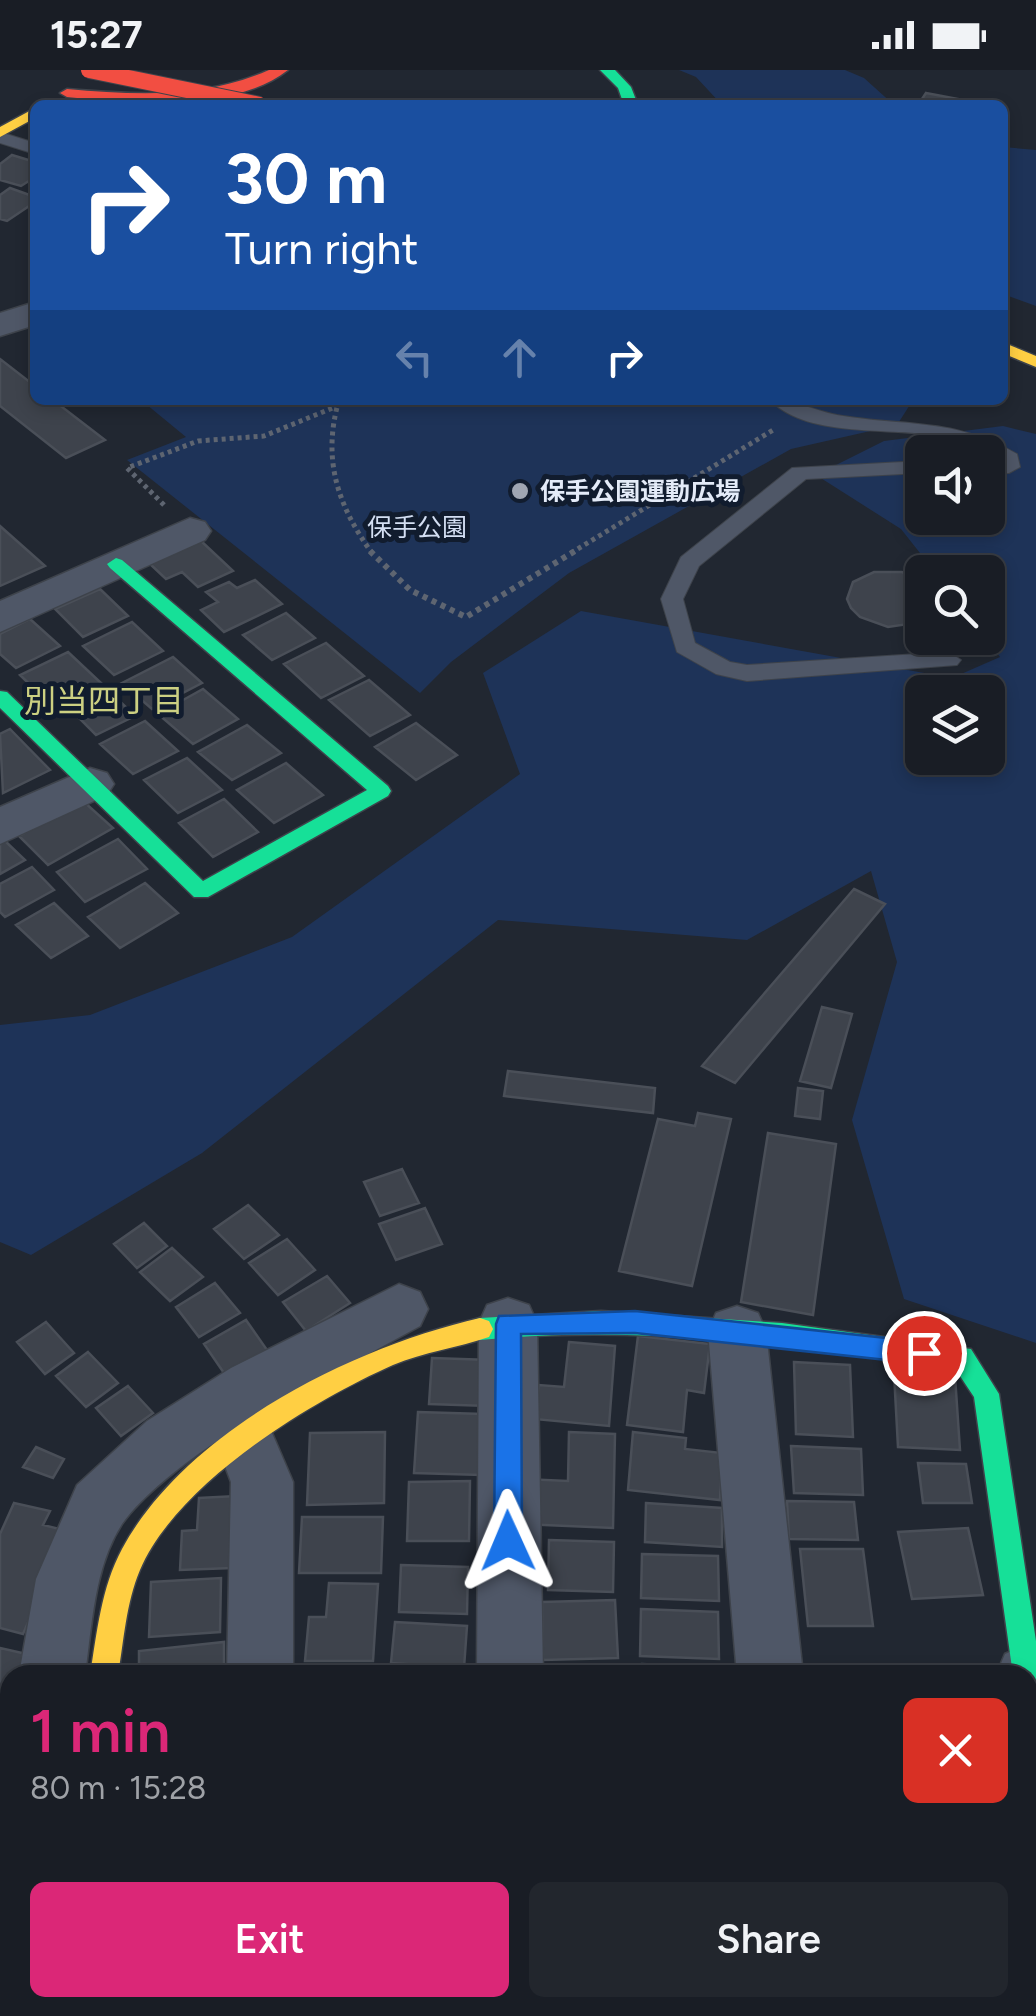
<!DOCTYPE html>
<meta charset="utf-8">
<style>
body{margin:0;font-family:Figtree,"Noto Sans JP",sans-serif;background:#22262d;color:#f1f3f6;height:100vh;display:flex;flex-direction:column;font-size:38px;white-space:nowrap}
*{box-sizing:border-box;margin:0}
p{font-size:32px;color:#9fa2a7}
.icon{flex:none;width:55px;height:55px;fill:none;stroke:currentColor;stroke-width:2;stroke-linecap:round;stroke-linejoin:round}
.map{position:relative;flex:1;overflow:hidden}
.sheet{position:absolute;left:0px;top:1595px;width:1038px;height:352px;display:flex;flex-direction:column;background:#191d25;border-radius:30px 30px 0 0;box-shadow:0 5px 15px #0003,0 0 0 2px #373b42}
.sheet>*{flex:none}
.hud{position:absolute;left:30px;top:30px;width:978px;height:305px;border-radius:15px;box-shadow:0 5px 15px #0003,0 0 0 2px #373b42;background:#1a4fa0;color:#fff;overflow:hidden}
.buttons{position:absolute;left:905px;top:365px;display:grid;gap:20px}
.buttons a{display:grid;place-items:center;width:100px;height:100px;border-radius:15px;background:#191d25;box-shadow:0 5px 15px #0003,0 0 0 2px #373b42;font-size:50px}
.pin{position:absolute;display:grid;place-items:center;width:85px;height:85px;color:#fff;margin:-42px;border:5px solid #fff;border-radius:50%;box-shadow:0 2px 10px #0007}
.me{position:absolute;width:110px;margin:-55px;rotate:359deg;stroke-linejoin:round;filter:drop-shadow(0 0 8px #0008)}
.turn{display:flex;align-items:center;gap:35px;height:210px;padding:0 30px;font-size:45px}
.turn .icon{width:130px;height:130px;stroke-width:2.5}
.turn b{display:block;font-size:70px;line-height:85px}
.lanes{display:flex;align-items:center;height:95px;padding:0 30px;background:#0003;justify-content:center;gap:50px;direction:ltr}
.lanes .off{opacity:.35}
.round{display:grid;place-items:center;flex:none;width:105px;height:105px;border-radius:15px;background:#22262d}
.head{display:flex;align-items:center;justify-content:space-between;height:170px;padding:0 30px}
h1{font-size:60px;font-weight:600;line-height:75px;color:#db2777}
.action{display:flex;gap:20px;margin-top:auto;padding:20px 30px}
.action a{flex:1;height:115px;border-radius:15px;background:#db2777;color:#fff;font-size:40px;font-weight:600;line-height:115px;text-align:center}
.action a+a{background:#22262d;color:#f1f3f6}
.status{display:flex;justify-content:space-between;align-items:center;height:70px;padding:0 50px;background:#191d25;direction:ltr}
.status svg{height:28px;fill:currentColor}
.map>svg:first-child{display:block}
.green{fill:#1e3358;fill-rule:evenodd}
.building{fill:#3e434c;stroke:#4a4f58;stroke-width:2.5}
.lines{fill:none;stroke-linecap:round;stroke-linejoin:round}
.lane-casing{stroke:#3e434b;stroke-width:2}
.street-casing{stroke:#3e434b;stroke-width:3}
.fast-casing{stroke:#3e434b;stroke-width:3}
.slow-casing{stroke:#3e434b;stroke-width:3}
.jam-casing{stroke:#3e434b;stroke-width:3}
.path-far1{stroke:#5e6571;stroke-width:5;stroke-dasharray:4 4;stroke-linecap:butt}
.path{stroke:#5e6571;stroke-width:6;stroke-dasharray:5 5;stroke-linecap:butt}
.lane{fill:#4f5767;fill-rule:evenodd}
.street{fill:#4f5767;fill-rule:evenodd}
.fast{fill:#16e098;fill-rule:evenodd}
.slow{fill:#ffcf43;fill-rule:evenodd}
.jam{fill:#f24e42;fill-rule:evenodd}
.jam-bridge-casing{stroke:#3e434b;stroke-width:18;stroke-linecap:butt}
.jam-bridge{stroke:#f24e42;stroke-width:16}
.route{fill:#1a73e8;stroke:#114b97;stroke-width:2.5}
.poi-dot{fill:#a0a6b2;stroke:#111c2e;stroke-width:4}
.labels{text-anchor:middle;stroke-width:10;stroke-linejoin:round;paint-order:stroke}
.far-poi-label{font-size:25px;font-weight:bold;fill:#e4ebf8;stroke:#111c2e;text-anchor:start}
.far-park-label{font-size:25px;fill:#d4dff3;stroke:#111c2e}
.neighbourhood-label{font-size:32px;fill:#ccd082;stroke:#111c2e}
</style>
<div class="status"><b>15:27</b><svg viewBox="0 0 49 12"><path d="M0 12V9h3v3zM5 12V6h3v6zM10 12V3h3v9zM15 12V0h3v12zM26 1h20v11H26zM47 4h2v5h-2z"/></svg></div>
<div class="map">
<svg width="1036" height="1946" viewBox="0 0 1036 1946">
<rect width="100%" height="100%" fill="#212731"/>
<path class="green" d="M679 0H845L864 8 894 35H722L696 7Z
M1003 77 1036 80V236L1003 224Z
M141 330H913L897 355 791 379 569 503 451 592 420 623 127 390 186 367Z
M1003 356 1036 364V1273L904 1229 852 1050 897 892 871 801 747 870 498 850 202 1083 31 1185 0 1172V955L90 945 292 867 520 704 483 603 581 541 952 608 1000 587 986 568 988 502H935L901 459 816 405 884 371ZM922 382H988V448H922ZM922 622H988V688H922Z"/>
<path class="building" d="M926 23 969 31 966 35H918Z
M12 85 35 92V107L21 116 0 110V94Z
M10 118 35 127V132L7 151 0 149V125Z
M0 289 35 316V330H53L105 370 66 388 0 336Z
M0 456 45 496 0 516Z
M200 470 233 501 198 517 182 502 166 509 149 493Z
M874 502H902L922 511V552L888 557 860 547 851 538 847 529 853 512Z
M255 510 282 534 224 562 201 540 218 532 206 522 229 512 237 518Z
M100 519 128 546 83 567 55 539Z
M286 543 315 568 272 590 243 565Z
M30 549 60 576 16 598 0 584V564Z
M132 552 163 581 114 605 83 576Z
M326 573 364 606 321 628 284 594Z
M68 582 101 613 53 637 20 605Z
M173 587 202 613 152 639 122 613Z
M369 610 410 645 370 666 329 630Z
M106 618 135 646 96 665 67 636Z
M203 619 238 649 193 674 158 644Z
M145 651 178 681 133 704 100 674Z
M416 653 457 685 416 710 375 677Z
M247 655 281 683 232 710 198 682Z
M10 659 50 700 3 723 0 664Z
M187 688 222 720 178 743 144 710Z
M286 693 323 725 274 753 237 720Z
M224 729 258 762 213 787 179 753Z
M83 731 113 758 48 795 19 766Z
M118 769 147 799 85 832 57 802Z
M4 770 25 790 0 804V772Z
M32 797 54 820 5 847 0 842V814Z
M145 813 178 843 120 878 88 847Z
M854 819 885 834 735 1013 702 996Z
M54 833 88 866 51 888 16 855Z
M822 937 852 944 831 1018 800 1011Z
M508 1001 655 1018 653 1043 504 1026Z
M798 1018 823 1021 820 1049 795 1046Z
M698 1043 731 1049 692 1216 619 1201 658 1049 695 1056Z
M768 1063 836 1074 813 1245 741 1232Z
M402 1099 419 1133 380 1146 364 1112Z
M248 1135 279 1165 244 1189 214 1159Z
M425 1138 442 1174 396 1190 379 1154Z
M144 1153 167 1176 137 1198 114 1174Z
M287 1169 315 1200 278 1225 249 1193Z
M172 1178 203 1207 170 1231 140 1202Z
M327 1206 350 1233 306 1261 283 1232Z
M215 1213 240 1243 199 1267 176 1237Z
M246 1250 267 1280 224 1303 204 1274Z
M46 1252 74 1283 45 1304 17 1272Z
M638 1266 710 1274 704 1323 687 1320 683 1362 627 1355Z
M569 1272 615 1276 609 1356 534 1349 539 1315 564 1317Z
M88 1282 118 1313 86 1337 56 1306Z
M432 1288 490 1290 488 1336 429 1334Z
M794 1292 850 1295 853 1367 796 1364Z
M894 1303 955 1306 960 1380 898 1377Z
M128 1316 153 1343 121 1366 96 1338Z
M418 1342 483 1344 481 1405 414 1403Z
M385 1362 384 1433 307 1435 310 1363Z
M569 1362 615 1364 613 1458 522 1454 524 1409 568 1411Z
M633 1362 686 1368 685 1379 722 1383 720 1430 628 1420Z
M791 1376 861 1379 863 1425 794 1423Z
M36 1377 64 1389 53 1408 23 1397Z
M918 1393 966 1394 972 1433H923Z
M470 1411 469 1471H407L409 1412Z
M236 1426 232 1498 180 1500 182 1461 197 1460 199 1428Z
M787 1431 854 1432 858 1470 789 1469Z
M14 1433 50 1441 43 1455 68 1461 23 1564 0 1558V1464Z
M646 1433 722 1438V1477L645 1472Z
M302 1447H383L381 1503H299Z
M968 1458 983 1525 912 1529 898 1462Z
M549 1470 614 1472 613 1522 548 1520Z
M800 1479H863L873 1556H808Z
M642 1484 718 1486 719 1531 641 1528Z
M401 1495 468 1497 467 1544 399 1542Z
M221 1508 220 1562 149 1567 151 1512Z
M329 1513 378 1514 373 1591H305L309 1547H326Z
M615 1530 618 1588 543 1590 542 1532Z
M641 1539 718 1542 719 1589 640 1586Z
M395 1552 467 1556 464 1598 391 1593Z
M224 1572V1605H139V1581Z
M0 1578 35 1586 28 1605H10V1650L0 1676Z
M642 1594 701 1597V1605H642Z
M619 1597 620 1605H537V1600Z
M0 1888H10V1938H57L56 1946H0Z
M632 1938H692V1946H631Z
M793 1938H892L893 1946H793Z
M950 1938H1026V1946H950Z"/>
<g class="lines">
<defs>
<path id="lane" d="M0 62 35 73V84L0 73Z
M770 330C795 330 813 340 837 345 905 357 954 347 1017 384L1020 397 1009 403 988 404V392L999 390C984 381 969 373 950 368 898 355 810 371 770 330Z
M922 391V403L806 409 699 496 683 529 695 573 730 592 747 595 949 582 961 590 957 595 747 611 716 604 677 582 661 529 681 487 792 398Z
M98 1938H303L306 1946H97Z"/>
<path id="street" d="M35 232V255L0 266V243Z
M190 448 205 452 211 461 205 470 0 562V531Z
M90 698 107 703 114 714 107 725 0 774V737Z
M399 1214 420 1222 428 1239 420 1256 256 1345 266 1349 293 1412V1605H227L231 1412 216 1372C188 1390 141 1426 122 1454 94 1497 92 1556 85 1605H19L36 1509 77 1415 147 1351 231 1298Z
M508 1228 529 1235 537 1253 543 1605H477L479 1253 487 1235Z
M737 1236 758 1243 766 1261 803 1605H737L708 1261 716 1243Z
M1028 1574 1036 1578V1697L1028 1693V1605H996L1005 1584Z
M0 1685 10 1687V1755L0 1753Z
M1028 1765H1036V1835H1028Z
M79 1938H151L150 1946H78Z"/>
<path id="fast" d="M600 0H615L631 17 638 35H624L618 18Z
M116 488 122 490 388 716 391 721 388 726 208 827H194L0 638V621L7 622 203 811 367 720 110 498 107 494Z
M601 1241 782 1253 971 1279 999 1324 1036 1571V1615L1028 1618V1605H1013L974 1327 954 1297C796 1276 640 1254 480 1270L471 1267 467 1259 471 1251 480 1248Z"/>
<path id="slow" d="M35 38V48L0 67V57Z
M1002 272 1036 286V297L1002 283Z
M480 1248 489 1251 493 1259 489 1267C457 1278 424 1282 393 1295 310 1332 177 1413 140 1500 126 1533 124 1570 118 1605H90C97 1563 101 1518 122 1479 186 1360 353 1277 480 1248Z"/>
<path id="jam" d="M269 0H288C233 43 132 33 67 27L60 23 67 19C137 25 204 29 269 0Z"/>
</defs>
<use href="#lane" class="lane-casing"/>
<use href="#street" class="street-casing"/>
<use href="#fast" class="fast-casing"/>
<use href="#slow" class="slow-casing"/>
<use href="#jam" class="jam-casing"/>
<path class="path-far1" d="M339 330C322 388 337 435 372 483
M164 435 127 398 198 371 264 366 335 337
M571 483 773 360"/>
<path class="path" d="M370 481 410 520 466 547 575 481"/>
<use href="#lane" class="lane"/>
<use href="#street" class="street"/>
<use href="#fast" class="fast"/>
<use href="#slow" class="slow"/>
<use href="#jam" class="jam"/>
<defs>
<path id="jam-bridge" d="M89 0 260 35"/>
</defs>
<use href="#jam-bridge" class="jam-bridge-casing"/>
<use href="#jam-bridge" class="jam-bridge"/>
</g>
<path class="route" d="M635 1241 924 1272 937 1283 924 1294 635 1263 521 1264 522 1471 518 1480 508 1484 498 1480 494 1471 496 1254 499 1246Z"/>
<circle class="poi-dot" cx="520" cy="421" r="10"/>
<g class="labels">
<g class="far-poi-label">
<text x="540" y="430">保手公園運動広場</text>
</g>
<g class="far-park-label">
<text x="417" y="466">保手公園</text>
</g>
<g class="neighbourhood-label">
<text x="104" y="642">別当四丁目</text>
</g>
</g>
</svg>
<div class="buttons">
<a><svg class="icon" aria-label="sound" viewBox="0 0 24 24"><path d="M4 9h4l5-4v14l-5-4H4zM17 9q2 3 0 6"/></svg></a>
<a><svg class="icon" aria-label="search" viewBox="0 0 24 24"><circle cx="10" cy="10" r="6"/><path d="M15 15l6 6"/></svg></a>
<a><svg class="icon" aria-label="layers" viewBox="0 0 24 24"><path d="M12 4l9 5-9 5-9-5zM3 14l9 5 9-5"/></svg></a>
</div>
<div class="pin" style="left:924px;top:1283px;background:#d93025"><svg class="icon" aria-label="arrive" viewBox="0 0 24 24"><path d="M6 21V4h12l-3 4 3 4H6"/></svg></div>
<svg class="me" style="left:508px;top:1471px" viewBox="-20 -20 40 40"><path d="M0-17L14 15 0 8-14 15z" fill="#1a73e8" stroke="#fff" stroke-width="4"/></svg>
<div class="hud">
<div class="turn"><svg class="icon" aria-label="right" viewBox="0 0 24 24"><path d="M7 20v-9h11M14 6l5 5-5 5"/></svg><div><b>30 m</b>Turn right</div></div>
<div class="lanes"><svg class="icon off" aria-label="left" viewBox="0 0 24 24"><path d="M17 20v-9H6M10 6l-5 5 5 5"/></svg><svg class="icon off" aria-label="ahead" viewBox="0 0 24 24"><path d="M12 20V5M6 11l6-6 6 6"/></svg><svg class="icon" aria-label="right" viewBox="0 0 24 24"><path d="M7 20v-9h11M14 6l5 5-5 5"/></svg></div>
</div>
<section class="sheet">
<div class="head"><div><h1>1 min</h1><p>80 m · 15:28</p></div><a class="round" style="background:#d93025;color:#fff"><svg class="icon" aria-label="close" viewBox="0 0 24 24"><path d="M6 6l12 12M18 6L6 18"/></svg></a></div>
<div class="action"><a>Exit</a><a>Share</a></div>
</section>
</div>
